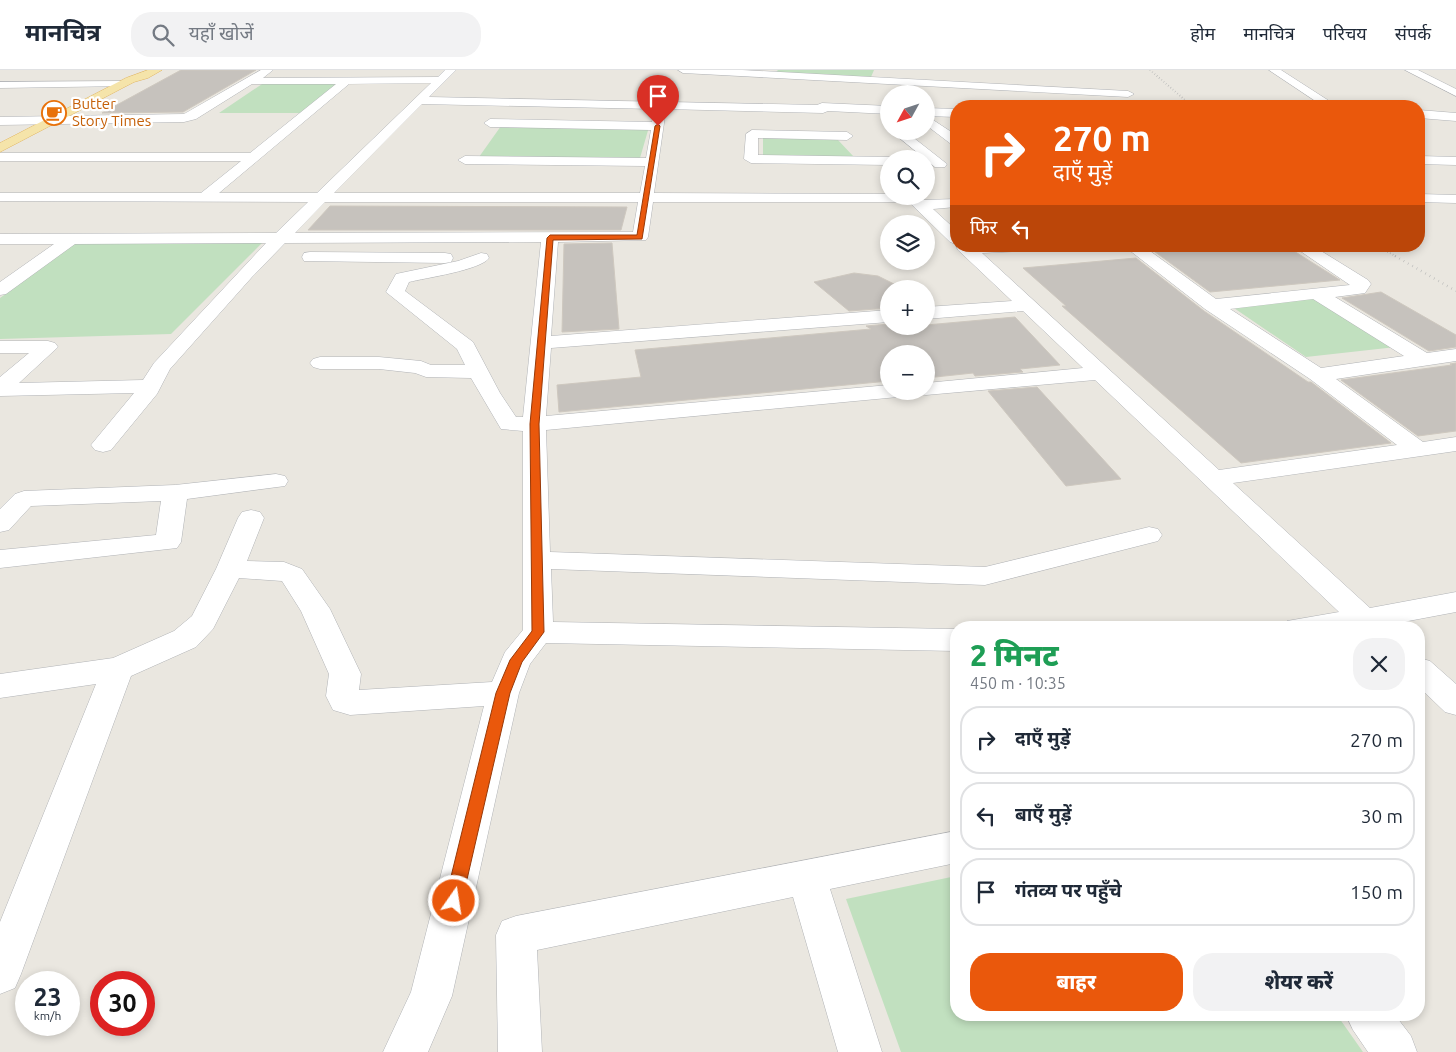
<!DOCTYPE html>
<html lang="hi">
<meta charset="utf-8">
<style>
body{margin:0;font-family:Ubuntu,"Noto Sans Devanagari",sans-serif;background:#f2f2f3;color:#1f2937;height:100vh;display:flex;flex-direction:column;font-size:19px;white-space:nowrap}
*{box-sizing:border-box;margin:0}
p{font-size:16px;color:#747a83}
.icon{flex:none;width:28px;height:28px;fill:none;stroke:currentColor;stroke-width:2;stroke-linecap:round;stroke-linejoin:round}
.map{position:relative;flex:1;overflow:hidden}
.side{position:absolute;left:950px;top:551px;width:475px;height:400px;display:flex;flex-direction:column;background:#fff;border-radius:20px;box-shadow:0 2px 8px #0003}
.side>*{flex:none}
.banner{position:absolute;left:950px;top:30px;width:475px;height:152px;border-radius:20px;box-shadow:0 2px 8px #0003;background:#ea580c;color:#fff;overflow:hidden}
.needle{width:32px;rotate:230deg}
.buttons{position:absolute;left:880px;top:15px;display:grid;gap:10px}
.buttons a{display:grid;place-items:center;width:55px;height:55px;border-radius:50%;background:#fff;box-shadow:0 2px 8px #0003;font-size:25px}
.speed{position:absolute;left:15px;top:901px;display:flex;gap:10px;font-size:25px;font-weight:700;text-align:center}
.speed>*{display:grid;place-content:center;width:65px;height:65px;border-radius:50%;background:#fff;box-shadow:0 2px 8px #0003;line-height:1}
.speed small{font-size:12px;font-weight:400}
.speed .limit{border:8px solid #d22;background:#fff;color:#111}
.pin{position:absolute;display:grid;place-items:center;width:42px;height:42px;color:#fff;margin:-51px -21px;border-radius:50% 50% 50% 0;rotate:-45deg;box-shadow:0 0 5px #0007}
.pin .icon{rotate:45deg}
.me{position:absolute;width:55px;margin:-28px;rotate:13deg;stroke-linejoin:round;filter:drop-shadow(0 0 4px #0008)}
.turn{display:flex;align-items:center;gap:18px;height:105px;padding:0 20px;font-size:22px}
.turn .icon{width:65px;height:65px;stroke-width:2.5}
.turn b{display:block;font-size:35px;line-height:42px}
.then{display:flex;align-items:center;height:48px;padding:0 20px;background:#0003;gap:10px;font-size:19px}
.round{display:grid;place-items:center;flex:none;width:52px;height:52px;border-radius:20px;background:#f2f2f3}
.summary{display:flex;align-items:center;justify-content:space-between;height:85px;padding:0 20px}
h1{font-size:30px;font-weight:800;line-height:38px;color:#1e9e55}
.button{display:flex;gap:10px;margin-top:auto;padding:10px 20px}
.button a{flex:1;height:58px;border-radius:20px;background:#ea580c;color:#fff;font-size:20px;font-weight:800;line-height:58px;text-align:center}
.button a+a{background:#f2f2f3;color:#1f2937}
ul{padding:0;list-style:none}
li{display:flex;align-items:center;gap:15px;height:68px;margin:0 10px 8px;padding:0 10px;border:2px solid #e0e1e3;border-radius:20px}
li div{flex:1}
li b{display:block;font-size:19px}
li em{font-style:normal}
header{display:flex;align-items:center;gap:30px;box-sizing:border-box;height:70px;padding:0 25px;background:#fff;border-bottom:1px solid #e0e1e3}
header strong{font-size:24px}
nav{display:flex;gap:28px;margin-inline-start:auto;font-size:18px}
.search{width:350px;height:45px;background:#f2f2f3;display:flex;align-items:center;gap:12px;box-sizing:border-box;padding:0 18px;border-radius:20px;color:#747a83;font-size:19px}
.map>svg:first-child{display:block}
.green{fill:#c1e0bf}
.building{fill:#c6c2bd;stroke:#cec8bf}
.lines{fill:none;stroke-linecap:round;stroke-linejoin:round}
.minor-casing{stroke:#b1b3b6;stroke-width:1}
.major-casing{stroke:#e1b562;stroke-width:1}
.minor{fill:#fff;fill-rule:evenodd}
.major{fill:#f5e4aa;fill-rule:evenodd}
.rail-far1{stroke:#afb0b0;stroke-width:2;stroke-dasharray:0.5 2.5;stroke-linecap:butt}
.rail{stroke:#afb0b0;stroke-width:2.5;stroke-dasharray:0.5 4.5;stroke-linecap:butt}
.route{fill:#ea580c;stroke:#983908}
.labels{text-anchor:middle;stroke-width:4.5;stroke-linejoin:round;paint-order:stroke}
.far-food-label{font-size:15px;fill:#c56008;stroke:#fff;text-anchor:start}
</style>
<header>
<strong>मानचित्र</strong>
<div class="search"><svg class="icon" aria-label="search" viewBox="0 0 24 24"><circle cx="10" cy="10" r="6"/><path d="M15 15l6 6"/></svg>यहाँ खोजें</div>
<nav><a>होम</a><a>मानचित्र</a><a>परिचय</a><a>संपर्क</a></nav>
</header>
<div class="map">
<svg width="1456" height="982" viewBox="0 0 1456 982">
<rect width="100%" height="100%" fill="#eae7e0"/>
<path class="green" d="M778 0H874L871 7 776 2Z
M265 12H341L302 43H219Z
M501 56 649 57 640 88 479 87Z
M763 67 838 70 854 87 763 86Z
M76 173H262L171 264 0 269V228Z
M1314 227 1396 277 1306 287 1231 236Z
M956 806V945H1337L1363 982H901L846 829Z"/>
<path class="building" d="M181 0H256L183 42 102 43Z
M330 136 627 137 621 160H308Z
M612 173 619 259 562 262 564 174Z
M1147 176H1286L1340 210 1210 222Z
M1136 188 1204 241 1308 312H1311L1391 373 1241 393 1062 236H1066L1023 198Z
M854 203 878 206 894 214 896 219H889V238L849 241 814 212Z
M1381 222 1456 265V277L1429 281 1342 228Z
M1015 247 1060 295 1020 299 1023 302 975 306 973 303 926 308V284H889V311L559 342 557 315 641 307 635 280 871 259 866 256 889 254V256H926V255Z
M1456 293V361L1418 366 1341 310 1452 295 1450 294Z
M1037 317 1121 409 1066 416 988 321Z"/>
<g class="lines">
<defs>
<path id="minor" d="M261 0H273L263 8 438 7 445 0H456L429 27 817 35 822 33 889 36V44L828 41 823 43 666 39 654 123 889 124V126H920L924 130 956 129V137L933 139 956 160V174L950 172 909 132H653L648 167 646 170 558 172 551 266 889 240V252L551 278 546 346 889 315V321H909L906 326 898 327 546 360 550 482 985 497 1149 457 1158 459 1162 465 1158 471 985 515 551 499 553 552 956 559V581L546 573 530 594 519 623 452 926 428 982H383L411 922 484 636 350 645 333 640 326 626 329 604 301 541 282 511 239 508 213 559 196 577 131 606 21 904 15 918 0 924V852L96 614 0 628V604L113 588 174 561 192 546 216 499 238 448 242 442 251 440 260 442 264 448 247 491 284 492 302 499 330 539 361 604 359 620 492 612 505 582 523 560V361L501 359 471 308 426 307 415 303 379 299H320L313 297 310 293 313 289 320 287H379L421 291 431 295H465L457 279 386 222 396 204 458 191 481 183 487 184 489 188C481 200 425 208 409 212L405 221 473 272 500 323 516 347H523L541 172 285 173 252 207 170 299 157 324 111 380 103 382 95 380 91 375 134 323 0 326V307L29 283H0V271H48L55 273 58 277 19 313 143 310 154 293 266 173 75 174 6 224 0 225V212L54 174H0V164L276 163 308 132 0 131V123H201L241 91H0V83H250L336 14H252L196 49 184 52 0 55V47L184 44ZM431 13 317 123H219L349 14ZM422 34 655 39 652 52 490 49 484 53 490 57 651 60 646 88 465 86 458 90 465 94 645 96 640 123H334ZM325 132H638L633 162 295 163Z
M678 0H742L1128 21 1134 24 1128 27 683 3Z
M1269 0H1281L1337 36H1323Z
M1405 0H1418L1456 19V26Z
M122 11 126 12 127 14 126 16 0 18V12Z
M1273 31 1310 32 1316 36H1269L1267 34 1269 32Z
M926 38 956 39V47L927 46 956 65V75L951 74 926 55Z
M1419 40 1456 43V51L1419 48Z
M752 60 847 62 853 66 847 70 758 68V85L889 87 894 89H889V95L751 93 744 89 746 64Z
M891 61H905L947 94 945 97H935Z
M1419 86 1456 87V95L1419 94Z
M1419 124 1456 125V133L1419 132Z
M956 175 1030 176 1028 180 1022 181 982 183 1219 400 1397 375 1310 309 1205 239 1124 176H1143L1216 229 1350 215 1293 176H1313L1368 210 1371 214 1365 223 1335 227 1427 283 1456 279V291L1336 309 1423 372 1456 367V381L1233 413 1370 538 1456 522V542L1387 555 1389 558H1283L1287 551 1339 542 1095 310 926 325 918 324 917 321H926V313L1083 298 1023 241 926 249V237L1012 231 958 180ZM1313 229 1404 286 1321 298 1230 239Z
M310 182 445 183 451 184 453 188 451 192 445 193 304 191 302 187 304 183Z
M276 404 285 406 288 411 285 416 187 429 181 472 177 478 0 498V480L156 465 161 431 31 436 9 460 0 462V439L15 424 24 421 175 415Z
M1419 588 1430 591 1456 614V645L1445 642 1419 617Z
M956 761V793L830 819 882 982H838L793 827 537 880 542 982H498L496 865 502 851 516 846Z
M1346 945H1395L1411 966 1417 982H1368L1353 960Z"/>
<path id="major" d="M148 0H162L148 8 134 12 0 82V73L126 8Z"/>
</defs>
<use href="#minor" class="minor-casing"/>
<use href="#major" class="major-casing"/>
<use href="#minor" class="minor"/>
<use href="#major" class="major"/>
<path class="rail-far1" d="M1150 0 1192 36
M1377 176 1397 187"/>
<path class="rail" d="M1395 186 1456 221"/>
</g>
<path class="route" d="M658 54 660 56 642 169 553 170 539 354 544 562 522 592 510 623 462 831 459 837 454 839 448 837 445 831 496 623 510 590 532 561 530 354 547 168 550 165H637L655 56Z"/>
<defs>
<symbol id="cafe-ring" viewBox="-11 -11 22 22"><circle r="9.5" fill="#fff" stroke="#e8710a" stroke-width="1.5"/><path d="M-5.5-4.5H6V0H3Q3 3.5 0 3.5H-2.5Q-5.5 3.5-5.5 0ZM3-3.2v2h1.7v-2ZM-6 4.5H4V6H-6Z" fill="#e8710a"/></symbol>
</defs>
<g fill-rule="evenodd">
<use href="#cafe-ring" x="40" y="29" width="28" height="28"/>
</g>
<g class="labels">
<g class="far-food-label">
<text x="72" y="39">Butter<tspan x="72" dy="17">Story Times</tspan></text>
</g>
</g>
</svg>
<div class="buttons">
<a><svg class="needle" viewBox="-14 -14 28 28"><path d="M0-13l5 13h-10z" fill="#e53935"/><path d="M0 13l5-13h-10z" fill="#747a83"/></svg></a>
<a><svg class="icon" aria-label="search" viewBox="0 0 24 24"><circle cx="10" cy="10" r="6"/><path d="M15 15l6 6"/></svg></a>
<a><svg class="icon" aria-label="layers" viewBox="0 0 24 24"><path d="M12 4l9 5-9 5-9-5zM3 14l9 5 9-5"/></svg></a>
<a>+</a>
<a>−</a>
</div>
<div class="speed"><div>23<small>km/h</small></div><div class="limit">30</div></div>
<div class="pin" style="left:658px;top:56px;background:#d93025"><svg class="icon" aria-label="arrive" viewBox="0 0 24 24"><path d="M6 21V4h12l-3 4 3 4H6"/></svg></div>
<svg class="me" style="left:454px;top:831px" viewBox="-20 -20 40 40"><circle r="17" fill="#ea580c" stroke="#fff" stroke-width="3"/><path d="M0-11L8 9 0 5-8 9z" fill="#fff"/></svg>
<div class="banner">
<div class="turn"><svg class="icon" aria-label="right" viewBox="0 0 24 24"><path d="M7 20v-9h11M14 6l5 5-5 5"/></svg><div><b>270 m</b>दाएँ मुड़ें</div></div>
<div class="then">फिर<svg class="icon" aria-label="left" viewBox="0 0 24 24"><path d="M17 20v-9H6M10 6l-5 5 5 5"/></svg></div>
</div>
<section class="side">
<div class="summary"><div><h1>2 मिनट</h1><p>450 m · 10:35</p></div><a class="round"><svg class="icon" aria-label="close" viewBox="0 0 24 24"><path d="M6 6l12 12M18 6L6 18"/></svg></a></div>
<ul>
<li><svg class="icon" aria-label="right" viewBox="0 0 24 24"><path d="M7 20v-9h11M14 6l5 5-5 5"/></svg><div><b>दाएँ मुड़ें</b></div><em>270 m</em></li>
<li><svg class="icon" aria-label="left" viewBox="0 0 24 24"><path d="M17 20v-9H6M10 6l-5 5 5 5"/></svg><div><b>बाएँ मुड़ें</b></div><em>30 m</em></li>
<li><svg class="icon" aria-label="arrive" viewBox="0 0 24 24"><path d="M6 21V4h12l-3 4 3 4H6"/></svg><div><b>गंतव्य पर पहुँचे</b></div><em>150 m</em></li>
</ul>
<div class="button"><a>बाहर</a><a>शेयर करें</a></div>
</section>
</div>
